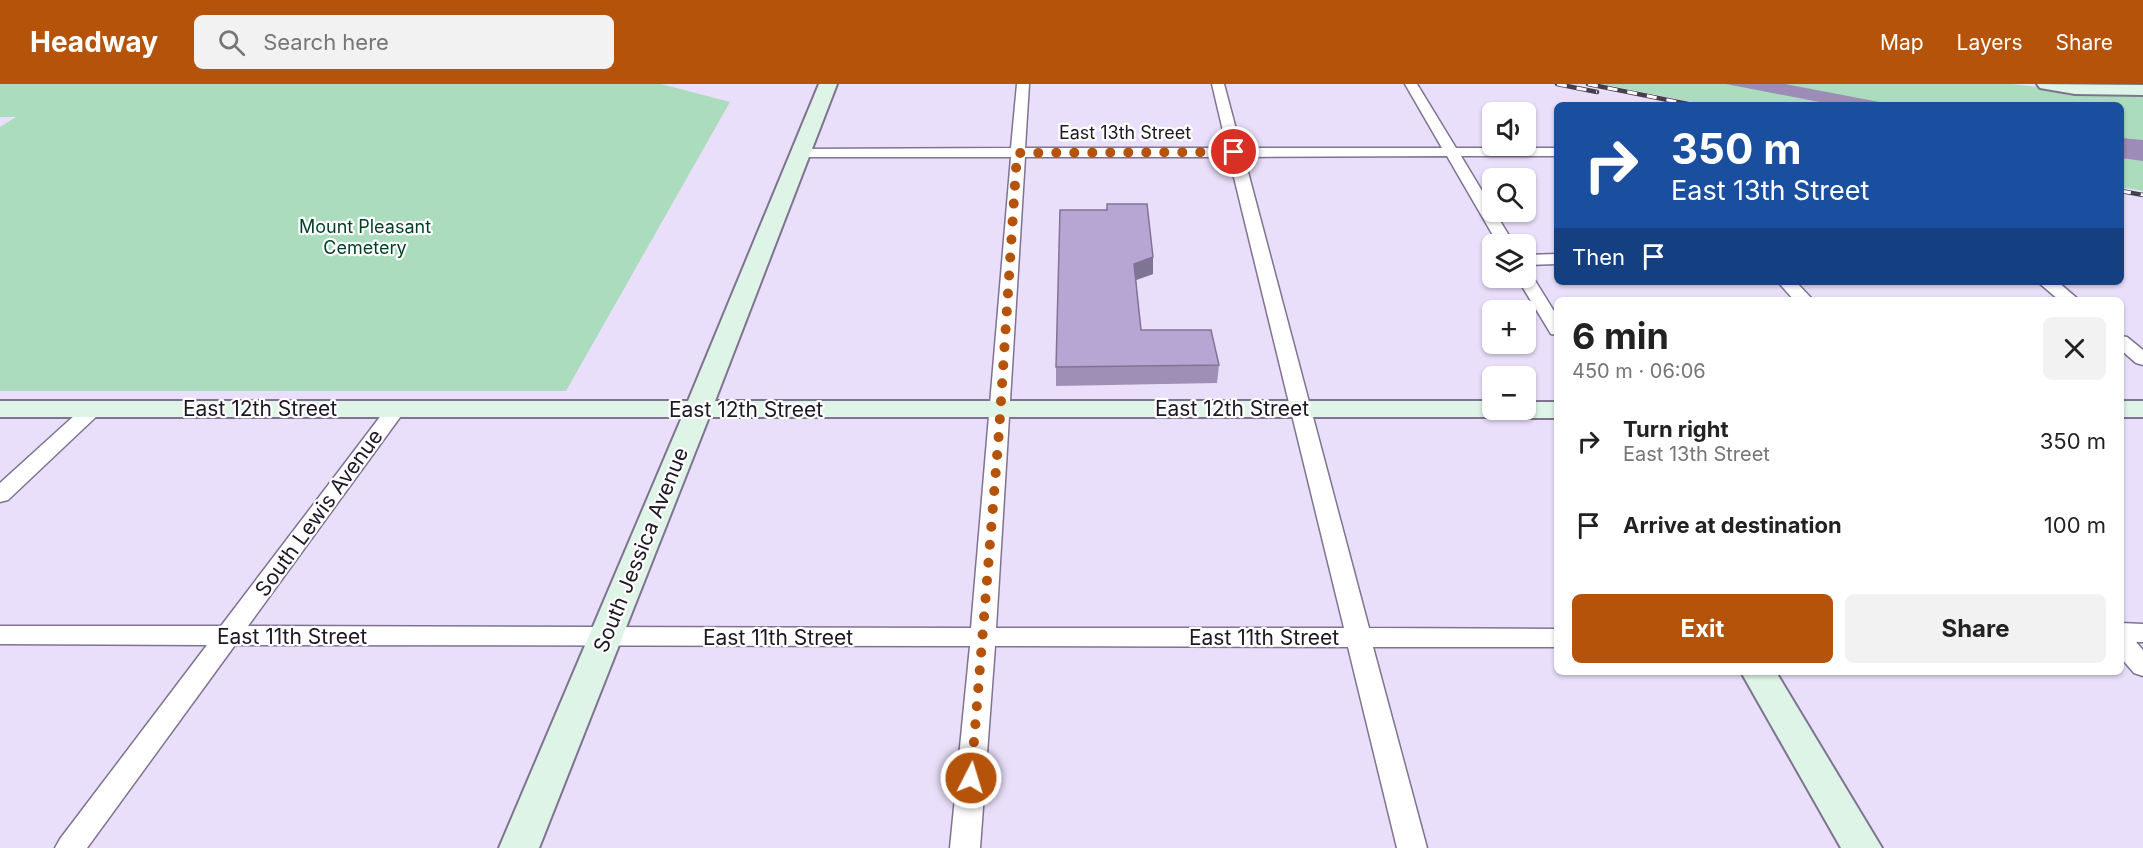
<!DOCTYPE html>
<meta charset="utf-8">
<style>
body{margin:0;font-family:Inter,sans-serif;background:#f2f2f2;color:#222;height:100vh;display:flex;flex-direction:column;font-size:22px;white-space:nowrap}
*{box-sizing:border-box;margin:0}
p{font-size:20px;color:#767676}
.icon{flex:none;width:33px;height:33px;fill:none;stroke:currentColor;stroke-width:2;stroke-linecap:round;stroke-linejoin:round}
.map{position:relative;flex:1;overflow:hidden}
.drawer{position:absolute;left:1554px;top:213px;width:570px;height:378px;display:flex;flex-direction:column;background:#fff;border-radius:9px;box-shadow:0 2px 4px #0004}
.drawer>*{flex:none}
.banner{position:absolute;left:1554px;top:18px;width:570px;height:183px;border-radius:9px;box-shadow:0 2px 4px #0004;background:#1a4fa0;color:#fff;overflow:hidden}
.controls{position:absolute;left:1482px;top:18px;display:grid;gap:12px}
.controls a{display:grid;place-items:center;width:54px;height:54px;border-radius:9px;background:#fff;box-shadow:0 2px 4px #0004;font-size:30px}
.pin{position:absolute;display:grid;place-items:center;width:51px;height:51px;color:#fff;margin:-26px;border:3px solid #fff;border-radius:50%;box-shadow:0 2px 6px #0007}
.me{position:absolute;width:66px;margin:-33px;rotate:5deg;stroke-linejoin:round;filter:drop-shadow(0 0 4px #0008)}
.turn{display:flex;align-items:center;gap:21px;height:126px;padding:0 18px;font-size:27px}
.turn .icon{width:78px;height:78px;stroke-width:2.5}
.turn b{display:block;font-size:42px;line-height:51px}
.then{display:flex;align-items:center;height:57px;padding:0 18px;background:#0003;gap:12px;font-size:22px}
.round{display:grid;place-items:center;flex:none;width:63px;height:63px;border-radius:9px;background:#f2f2f2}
.headline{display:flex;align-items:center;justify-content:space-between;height:102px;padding:0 18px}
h1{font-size:36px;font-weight:700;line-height:45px}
.primary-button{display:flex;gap:12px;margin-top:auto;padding:12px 18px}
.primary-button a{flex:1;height:69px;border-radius:9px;background:#b45309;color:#fff;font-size:24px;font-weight:700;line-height:69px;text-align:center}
.primary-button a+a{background:#f2f2f2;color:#222}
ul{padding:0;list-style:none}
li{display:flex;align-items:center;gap:18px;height:84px;padding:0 18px}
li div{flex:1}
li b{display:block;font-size:22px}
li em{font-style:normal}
header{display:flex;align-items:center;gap:36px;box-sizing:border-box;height:84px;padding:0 30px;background:#b45309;color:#fff}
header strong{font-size:28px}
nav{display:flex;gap:33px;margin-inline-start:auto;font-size:21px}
.search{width:420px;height:54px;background:#f2f2f2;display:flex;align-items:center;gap:15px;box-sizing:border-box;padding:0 21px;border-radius:9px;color:#767676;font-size:22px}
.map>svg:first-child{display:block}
.green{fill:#acdcbe}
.water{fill:#9d8cb8}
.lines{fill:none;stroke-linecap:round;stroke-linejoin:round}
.street-casing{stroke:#7f7391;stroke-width:3}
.secondary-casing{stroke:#7f7391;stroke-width:4}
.street{fill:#fff;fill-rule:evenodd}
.secondary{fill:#ddf4e6;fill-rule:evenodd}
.rail-casing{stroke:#453f4e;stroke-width:4.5}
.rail{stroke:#fff;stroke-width:3;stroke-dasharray:10;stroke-linecap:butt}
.wall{fill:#9d8fb5}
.shaded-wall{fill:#807494}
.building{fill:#b7a6d3;stroke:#807494;stroke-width:1.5}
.route{stroke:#b45309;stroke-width:10;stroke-dasharray:0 18}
.labels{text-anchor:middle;stroke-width:4.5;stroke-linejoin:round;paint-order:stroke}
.far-street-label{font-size:18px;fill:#1d1824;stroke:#fff}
.far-park-label{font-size:18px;fill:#003e22;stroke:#fff}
.street-label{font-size:21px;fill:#1d1824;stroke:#fff}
</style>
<header>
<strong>Headway</strong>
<div class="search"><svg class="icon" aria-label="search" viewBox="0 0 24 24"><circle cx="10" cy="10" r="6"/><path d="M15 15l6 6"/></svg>Search here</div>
<nav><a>Map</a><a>Layers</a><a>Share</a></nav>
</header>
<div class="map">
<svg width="2143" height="764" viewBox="0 0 2143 764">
<rect width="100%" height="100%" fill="#e9dffa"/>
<path class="green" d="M0 0H661L730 18 566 307H0V43L16 33H0Z
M1602 0H2012L2084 8H2143V107L2121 103V21H1707Z"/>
<path class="water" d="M1726 0H1785L1895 21H1835Z
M2121 54 2143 56V77L2121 74Z"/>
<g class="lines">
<defs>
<path id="street" d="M1017 0H1029L1025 64H1227L1212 0H1224L1241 64H1442L1405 0H1417L1456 64H1557V72H1461L1514 160H1498L1447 72 1244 73 1369 544 1557 545V563H1373L1427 764H1397L1348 563 995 562 980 764H950L970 562 235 561 87 764H55L60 755 207 561 0 560V542H221L389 321H403L406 325 248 542 971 544 1011 73H801L794 69 801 65 1011 64ZM1025 73H1229L1344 544H996Z
M1557 170V180L1526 181V171Z
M1526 189 1531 190 1557 232V251L1551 250 1517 194H1526Z
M1778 198H1796L1813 216H1794Z
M2038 198H2058L2079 216H2059Z
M2121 252 2127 253 2143 266V281L2136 279 2121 266Z
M93 319 100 321 103 325 100 329 8 416 0 418V399L86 321Z
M2121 539 2143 540V558H2136L2143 566V592L2134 589 2121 574Z"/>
<path id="secondary" d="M819 0H837L715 317H1492V326H1526V318H1557V334H1515L1506 332 1503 328 1492 333H709L539 764H499L682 333H0V317H688Z
M2037 0 2143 1V11L2075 10 2040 4Z
M2121 317H2143V333H2121Z
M1741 588H1776L1882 764H1841Z"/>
</defs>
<use href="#street" class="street-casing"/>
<use href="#secondary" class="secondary-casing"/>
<use href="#street" class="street"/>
<use href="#secondary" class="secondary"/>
<defs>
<path id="rail" d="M1557 0 1597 8
M1588 0 1693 21
M2121 107 2143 111"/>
</defs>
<use href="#rail" class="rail-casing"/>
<use href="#rail" class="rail"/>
</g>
<path class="wall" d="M1107 120 1153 190 1136 196 1141 246 1219 281 1217 299 1056 302V283L1107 126Z"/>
<path class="shaded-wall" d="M1153 173V190L1133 197 1134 180Z"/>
<path class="building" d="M1107 120H1147L1153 173 1134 180 1141 246H1211L1219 281 1056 283 1060 126H1107Z"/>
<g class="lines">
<path class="route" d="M971 694 999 348 1017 69 1234 68"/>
</g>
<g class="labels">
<g class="far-street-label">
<text x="1125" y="55">East 13th Street</text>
</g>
<g class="far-park-label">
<text x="365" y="149">Mount Pleasant<tspan x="365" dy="21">Cemetery</tspan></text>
</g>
<g class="street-label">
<text x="260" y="332">East 12th Street</text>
<text x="1232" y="332">East 12th Street</text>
<text x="746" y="333">East 12th Street</text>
<text transform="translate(319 429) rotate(-54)" y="7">South Lewis Avenue</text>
<text transform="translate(641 466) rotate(-68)" y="7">South Jessica Avenue</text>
<text x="292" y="560">East 11th Street</text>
<text x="778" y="561">East 11th Street</text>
<text x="1264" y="561">East 11th Street</text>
</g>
</g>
</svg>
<div class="controls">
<a><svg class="icon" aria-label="sound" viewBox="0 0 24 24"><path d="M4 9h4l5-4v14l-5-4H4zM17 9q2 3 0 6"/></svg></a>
<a><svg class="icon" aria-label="search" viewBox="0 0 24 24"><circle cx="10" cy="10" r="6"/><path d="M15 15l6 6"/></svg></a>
<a><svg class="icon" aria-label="layers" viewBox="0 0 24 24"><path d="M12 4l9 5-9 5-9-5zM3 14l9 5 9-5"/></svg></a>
<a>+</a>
<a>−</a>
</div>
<div class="pin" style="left:1234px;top:68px;background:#d93025"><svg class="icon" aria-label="arrive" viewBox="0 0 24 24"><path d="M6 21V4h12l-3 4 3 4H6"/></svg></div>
<svg class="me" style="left:971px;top:694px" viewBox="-20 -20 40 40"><circle r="17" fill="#b45309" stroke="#fff" stroke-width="3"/><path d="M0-11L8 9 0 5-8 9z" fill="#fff"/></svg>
<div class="banner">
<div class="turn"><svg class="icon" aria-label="right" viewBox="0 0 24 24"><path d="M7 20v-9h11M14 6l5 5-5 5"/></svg><div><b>350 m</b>East 13th Street</div></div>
<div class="then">Then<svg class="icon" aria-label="arrive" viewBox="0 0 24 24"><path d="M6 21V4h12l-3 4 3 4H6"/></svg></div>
</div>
<section class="drawer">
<div class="headline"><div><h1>6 min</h1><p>450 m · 06:06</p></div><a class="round"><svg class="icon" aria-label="close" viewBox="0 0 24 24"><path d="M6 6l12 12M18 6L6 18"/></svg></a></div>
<ul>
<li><svg class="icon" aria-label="right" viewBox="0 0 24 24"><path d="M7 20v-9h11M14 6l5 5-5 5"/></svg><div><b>Turn right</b><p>East 13th Street</p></div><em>350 m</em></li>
<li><svg class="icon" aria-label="arrive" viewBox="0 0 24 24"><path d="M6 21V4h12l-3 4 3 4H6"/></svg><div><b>Arrive at destination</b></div><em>100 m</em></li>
</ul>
<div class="primary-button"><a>Exit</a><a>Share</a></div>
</section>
</div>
